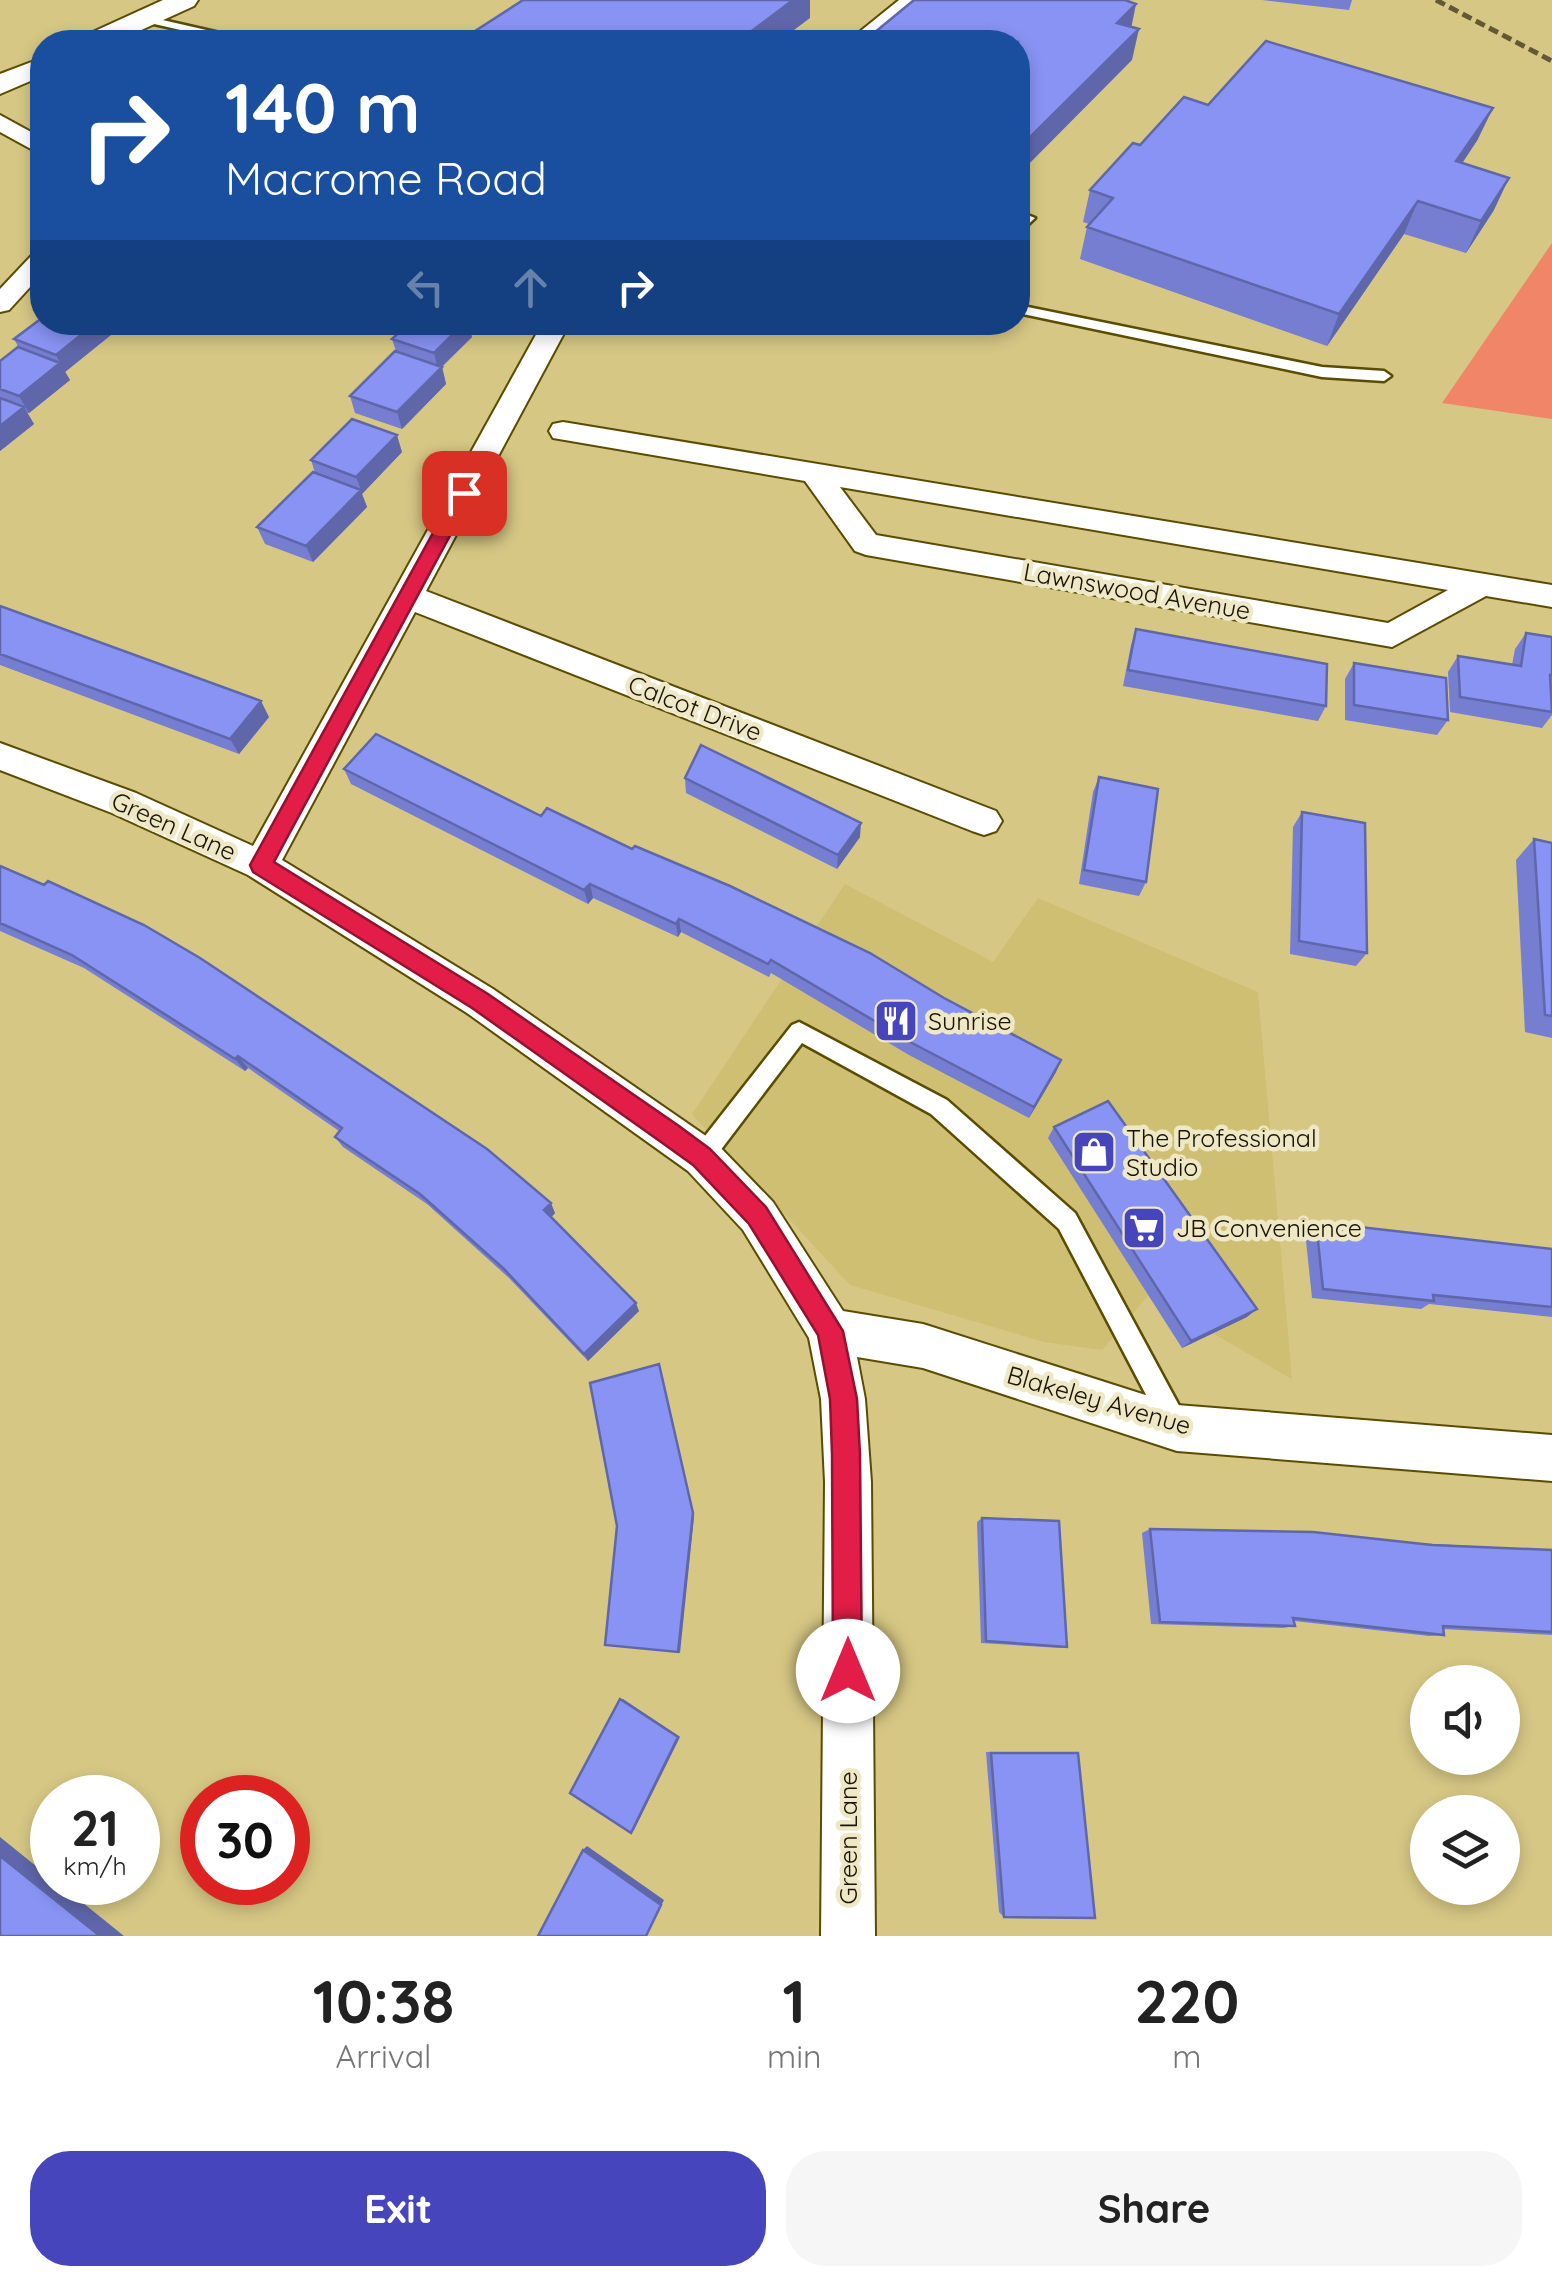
<!DOCTYPE html>
<style>
body{margin:0;font-family:Quicksand,sans-serif;background:#f6f6f6;color:#222;height:100vh;display:flex;flex-direction:column;font-size:38px;white-space:nowrap}
*{box-sizing:border-box;margin:0}
p{font-size:32px;color:#767676}
.icon{flex:none;width:55px;height:55px;fill:none;stroke:currentColor;stroke-width:2;stroke-linecap:round;stroke-linejoin:round}
.map{position:relative;height:1936px;overflow:hidden}
.drawer{display:flex;flex-direction:column;background:#fff;flex:1}
.drawer>*{flex:none}
.banner{position:absolute;left:30px;top:30px;width:1000px;height:305px;border-radius:40px;box-shadow:0 5px 15px #0003;background:#1a4fa0;color:#fff;overflow:hidden}
.tools{position:absolute;left:1410px;top:1665px;display:grid;gap:20px}
.tools a{display:grid;place-items:center;width:110px;height:110px;border-radius:50%;background:#fff;box-shadow:0 5px 15px #0003;font-size:50px}
.speed{position:absolute;left:30px;top:1775px;display:flex;gap:20px;font-size:50px;font-weight:700;text-align:center}
.speed>*{display:grid;place-content:center;width:130px;height:130px;border-radius:50%;background:#fff;box-shadow:0 5px 15px #0003;line-height:1}
.speed small{font-size:25px;font-weight:400}
.speed .limit{border:15px solid #d22;background:#fff;color:#111}
.pin{position:absolute;display:grid;place-items:center;width:85px;height:85px;color:#fff;margin:-42px;border-radius:20px;box-shadow:0 5px 15px #0006}
.me{position:absolute;width:110px;margin:-55px;rotate:0deg;stroke-linejoin:round;filter:drop-shadow(0 0 8px #0008)}
.turn{display:flex;align-items:center;gap:35px;height:210px;padding:0 30px;font-size:45px}
.turn .icon{width:130px;height:130px;stroke-width:2.5}
.turn b{display:block;font-size:70px;line-height:85px}
.lanes{display:flex;align-items:center;height:95px;padding:0 30px;background:#0003;justify-content:center;gap:50px;direction:ltr}
.lanes .off{opacity:.35}
.eta{display:flex;justify-content:space-evenly;align-items:center;height:170px;text-align:center}
.eta b{font-size:60px;font-weight:700;line-height:70px}
.cta{display:flex;gap:20px;margin-top:auto;padding:20px 30px}
.cta a{flex:1;height:115px;border-radius:40px;background:#4645bb;color:#fff;font-size:40px;font-weight:700;line-height:115px;text-align:center}
.cta a+a{background:#f6f6f6;color:#222}
.map>svg:first-child{display:block}
.built{fill:#cfbf73}
.green{fill:#f08667}
.lines{fill:none;stroke-linecap:round;stroke-linejoin:round}
.service-casing{stroke:#5a4c00;stroke-width:5}
.minor-casing{stroke:#5a4c00;stroke-width:4}
.tertiary-casing{stroke:#5a4c00;stroke-width:4}
.service{fill:#fff;fill-rule:evenodd}
.minor{fill:#fff;fill-rule:evenodd}
.tertiary{fill:#fff;fill-rule:evenodd}
.rail{stroke:#625833;stroke-width:5;stroke-dasharray:10 5;stroke-linecap:butt}
.wall{fill:#757ed1}
.shaded-wall{fill:#5f67aa}
.building{fill:#8893f3;stroke:#5f67aa;stroke-width:2.5}
.route{fill:#e11d48;stroke:#92132f;stroke-width:2.5}
.labels{text-anchor:middle;stroke-width:9;stroke-linejoin:round;paint-order:stroke}
.street-label{font-size:25px;fill:#191300;stroke:#efe8c7}
.poi-label{font-size:25px;fill:#191300;stroke:#efe8c7;text-anchor:start}
</style>
<div class="map">
<svg width="1552" height="1936" viewBox="0 0 1552 1936">
<rect width="100%" height="100%" fill="#d6c784"/>
<path class="built" d="M845 884 993 962 1038 898 1258 992 1292 1379 1148 1296 1102 1350 1044 1342 850 1285 692 1114Z"/>
<path class="green" d="M1552 243V419L1442 403Z"/>
<g class="lines">
<defs>
<path id="service" d="M145 16 246 39 252 42H233L141 21 139 19Z
M1018 211 1035 218 1018 234Z
M1018 305 1322 367 1384 371 1391 376 1384 381 1322 377 1018 313Z
M799 1022 947 1100 1075 1213 1183 1413 1186 1422 1183 1431 1174 1434 1165 1431 1059 1229 931 1114 802 1043 710 1164 702 1167 694 1164 691 1157 694 1150 792 1025Z"/>
<path id="minor" d="M899 0H923L871 42H847Z
M0 115 42 138V155L0 132Z
M42 251V274L9 310 0 312V289L33 254Z
M543 322H570L426 591 996 811 1002 821 996 831 984 835 972 831 415 612 282 860 493 989 716 1143 773 1202 843 1311 923 1324 1177 1405 1552 1435V1481L1177 1451 923 1368 857 1357 865 1399 871 1482 875 1936H821L825 1482 821 1399 809 1338 743 1230 688 1171 467 1013 248 875 112 813 0 770V743L136 793 253 846Z
M563 422 1552 585V607L1486 596 1392 647 866 555 855 551 805 481 553 438 549 431 553 424ZM840 487 1448 590 1388 623 876 535Z"/>
<path id="tertiary" d="M163 0H198L194 6 115 42H80L84 36Z
M42 58V76L0 94V74Z"/>
</defs>
<use href="#service" class="service-casing"/>
<use href="#minor" class="minor-casing"/>
<use href="#tertiary" class="tertiary-casing"/>
<use href="#service" class="service"/>
<use href="#minor" class="minor"/>
<use href="#tertiary" class="tertiary"/>
<path class="rail" d="M1436 0 1552 61"/>
</g>
<path class="wall" d="M1262 0H1352L1349 10Z
M1208 105 1478 139 1462 163 1494 210 1466 253 1404 234 1327 346 1080 259 1087 227 1089 224 1083 222 1090 190 1140 145Z
M127 322 65 372 70 380 29 413H27L34 424 0 451V361L19 348 14 339Z
M472 337 442 367 446 384 402 429 355 413 350 396 396 351 392 339Z
M402 452 362 494 367 507 313 562 265 544 257 527 315 473 311 460Z
M0 606 269 717 239 754 0 665Z
M1136 629 1326 706 1318 721 1123 686 1131 645Z
M1526 633 1552 637V715L1542 728 1450 712 1448 672 1458 656 1512 665 1515 649Z
M1354 663 1448 720 1437 735 1345 720V679Z
M344 769 1056 1072 1029 1118 909 1055 771 973 769 977 681 932 678 937 593 898 588 904 351 784Z
M1099 777 1146 882 1139 896 1079 884 1093 792Z
M685 778 860 837 837 869 686 793Z
M1302 812 1367 953 1356 966 1290 954 1293 827Z
M1534 839 1552 843V1038L1525 1032 1516 860Z
M0 866 555 1213 551 1217 639 1311 588 1361 509 1278 427 1204 343 1147 335 1137 339 1131 248 1068 245 1071 84 968 0 931Z
M1054 1127 1247 1317 1182 1348 1048 1138Z
M1316 1222 1552 1249V1317L1429 1304 1421 1309 1312 1298 1305 1231Z
M982 1518 1067 1647 1060 1648 981 1643 977 1522Z
M1150 1529 1552 1550V1635L1443 1629 1444 1635 1429 1636 1294 1621 1295 1626 1283 1628 1151 1624 1142 1533Z
M986 1752 1078 1753 1004 1917 999 1912Z"/>
<path class="shaded-wall" d="M793 0H810V18L778 42H737Z
M1136 4 1130 34 1117 23Z
M1139 29 1132 60 1018 175V149Z
M1493 108 1478 139 1442 194 1456 161Z
M1509 178 1494 210 1466 253 1481 221Z
M1418 201 1404 234 1327 346 1339 314Z
M97 322H127L65 372 56 355Z
M465 322H469L472 337 438 370 434 353Z
M60 363 70 380 29 413 19 396Z
M442 367 446 384 402 429 397 412Z
M24 407 34 424 0 451V426Z
M397 435 402 452 362 494 367 507 313 562 306 546 361 490 356 477Z
M261 701 269 717 239 754 230 739Z
M861 823 860 837 837 869 838 855Z
M590 884 593 898 588 904 584 890Z
M679 919 681 932 678 937 676 924Z
M238 1056 248 1068 245 1071 235 1059Z
M1061 1060 1056 1072 1029 1118 1034 1107Z
M551 1203 555 1213 549 1220 544 1210Z
M636 1303 639 1311 588 1361 584 1354Z
M1257 1309 1247 1317 1182 1348 1191 1341Z
M659 1364 694 1517 680 1653 678 1652Z
M620 1699H623L680 1737 634 1830 631 1833Z
M0 1837 52 1879V1882H57L124 1936H100L0 1856Z
M587 1846 664 1900 646 1936 583 1850Z"/>
<path class="building" d="M523 0H793L737 42H458Z
M914 0H1125L1136 4 1117 23 1139 29 1018 149V42H863Z
M1266 41 1493 108 1456 161 1509 178 1481 221 1418 201 1339 314 1087 227 1113 198 1090 190 1133 143 1140 145 1184 97 1208 105Z
M42 318V322H97L56 355 14 339Z
M410 322H465L434 353 392 339Z
M18 347 60 363 19 396 0 389V361Z
M395 351 442 367 397 412 350 396Z
M0 398 24 407 0 426Z
M352 419 397 435 356 477 311 460Z
M313 472 361 490 306 546 257 527Z
M0 606 261 701 230 739 0 654Z
M1136 629 1327 664 1326 706 1128 670Z
M1526 633 1552 637V675H1550L1552 712 1460 697 1458 656 1521 666Z
M1354 663 1446 678 1448 720 1354 705Z
M376 734 541 816 547 808 632 849 635 846 730 886 870 953 944 998 1061 1060 1034 1107 912 1043 771 960 768 964 679 919 676 924 590 884 584 890 344 769Z
M701 745 861 823 838 855 685 778Z
M1099 777 1158 789 1146 882 1084 870Z
M1302 812 1365 823 1367 953 1299 941Z
M1534 839 1552 843V1016L1545 1015Z
M0 866 44 885 48 881 144 925 200 958 487 1149 551 1203 544 1210 636 1303 584 1354 504 1269 420 1194 335 1137 342 1128 238 1056 235 1059 72 955 0 923Z
M1108 1101 1257 1309 1191 1341 1054 1127Z
M1316 1222 1552 1249V1307L1433 1295 1434 1301 1323 1289Z
M659 1364 693 1513 678 1652 605 1645 617 1526 590 1383Z
M982 1518 1059 1521 1067 1647 986 1641Z
M1150 1529 1313 1532 1432 1545 1552 1550V1632L1443 1626 1444 1635 1293 1618 1295 1626 1160 1622Z
M620 1699 678 1737 631 1833 570 1793Z
M991 1753H1078L1095 1918 1004 1917Z
M583 1850 661 1905 646 1936H538Z
M0 1856 100 1936H0Z"/>
<path class="route" d="M464 487 473 493 274 862 488 994 679 1126 710 1149 766 1207 843 1331 857 1399 860 1454 862 1671 858 1682 848 1686 837 1682 833 1671 832 1454 830 1399 818 1335 749 1224 693 1165 661 1142 472 1008 253 872 250 865 455 493Z"/>
<defs>
<symbol id="restaurant-square" viewBox="-11 -11 22 22"><rect x="-9" y="-9" width="18" height="18" rx="4" fill="#4645bb" stroke="#efe8c7"/><path d="M-5-6h1v4h1v-4h1v4h1v-4h1v5L-1.5 .5V6h-2V.5L-5-1ZM5-6V6H3V1.5H1.5Q1.5-4 5-6Z" fill="#fff"/></symbol>
<symbol id="shop-square" viewBox="-11 -11 22 22"><rect x="-9" y="-9" width="18" height="18" rx="4" fill="#4645bb" stroke="#efe8c7"/><path d="M-5-2.5h2.3a2.7 3.5 0 0 1 5.4 0H5L5.5 6h-11ZM-1.5-2.5h3a1.5 2.3 0 0 0-3 0Z" fill="#fff"/></symbol>
<symbol id="supermarket-square" viewBox="-11 -11 22 22"><rect x="-9" y="-9" width="18" height="18" rx="4" fill="#4645bb" stroke="#efe8c7"/><path d="M-6-5.5h2.5l.6 2H6L4.5 2H-2.5L-4.4-4H-6ZM-1.5 3.2a1.3 1.3 0 1 0 .1 0ZM3 3.2a1.3 1.3 0 1 0 .1 0Z" fill="#fff"/></symbol>
</defs>
<g fill-rule="evenodd">
<use href="#restaurant-square" x="871" y="996" width="50" height="50"/>
<use href="#shop-square" x="1069" y="1127" width="50" height="50"/>
<use href="#supermarket-square" x="1119" y="1203" width="50" height="50"/>
</g>
<g class="labels">
<g class="street-label">
<text transform="translate(1137 591) rotate(10)" y="9">Lawnswood Avenue</text>
<text transform="translate(695 708) rotate(21)" y="9">Calcot Drive</text>
<text transform="translate(174 826) rotate(24)" y="9">Green Lane</text>
<text transform="translate(1099 1400) rotate(16)" y="9">Blakeley Avenue</text>
<text transform="translate(848 1838) rotate(-90)" y="9">Green Lane</text>
</g>
<g class="poi-label">
<text x="928" y="1030">Sunrise</text>
<text x="1126" y="1147">The Professional<tspan x="1126" dy="29">Studio</tspan></text>
<text x="1176" y="1237">JB Convenience</text>
</g>
</g>
</svg>
<div class="tools">
<a><svg class="icon" aria-label="sound" viewBox="0 0 24 24"><path d="M4 9h4l5-4v14l-5-4H4zM17 9q2 3 0 6"/></svg></a>
<a><svg class="icon" aria-label="layers" viewBox="0 0 24 24"><path d="M12 4l9 5-9 5-9-5zM3 14l9 5 9-5"/></svg></a>
</div>
<div class="speed"><div>21<small>km/h</small></div><div class="limit">30</div></div>
<div class="pin" style="left:464px;top:493px;background:#d93025"><svg class="icon" aria-label="arrive" viewBox="0 0 24 24"><path d="M6 21V4h12l-3 4 3 4H6"/></svg></div>
<svg class="me" style="left:848px;top:1671px" viewBox="-20 -20 40 40"><circle r="19" fill="#fff"/><path d="M0-13L10 11 0 6-10 11z" fill="#e11d48"/></svg>
<div class="banner">
<div class="turn"><svg class="icon" aria-label="right" viewBox="0 0 24 24"><path d="M7 20v-9h11M14 6l5 5-5 5"/></svg><div><b>140 m</b>Macrome Road</div></div>
<div class="lanes"><svg class="icon off" aria-label="left" viewBox="0 0 24 24"><path d="M17 20v-9H6M10 6l-5 5 5 5"/></svg><svg class="icon off" aria-label="ahead" viewBox="0 0 24 24"><path d="M12 20V5M6 11l6-6 6 6"/></svg><svg class="icon" aria-label="right" viewBox="0 0 24 24"><path d="M7 20v-9h11M14 6l5 5-5 5"/></svg></div>
</div>
</div>
<section class="drawer">
<div class="eta">
<div><b>10:38</b><p>Arrival</p></div>
<div><b>1</b><p>min</p></div>
<div><b>220</b><p>m</p></div>
</div>
<div class="cta"><a>Exit</a><a>Share</a></div>
</section>
